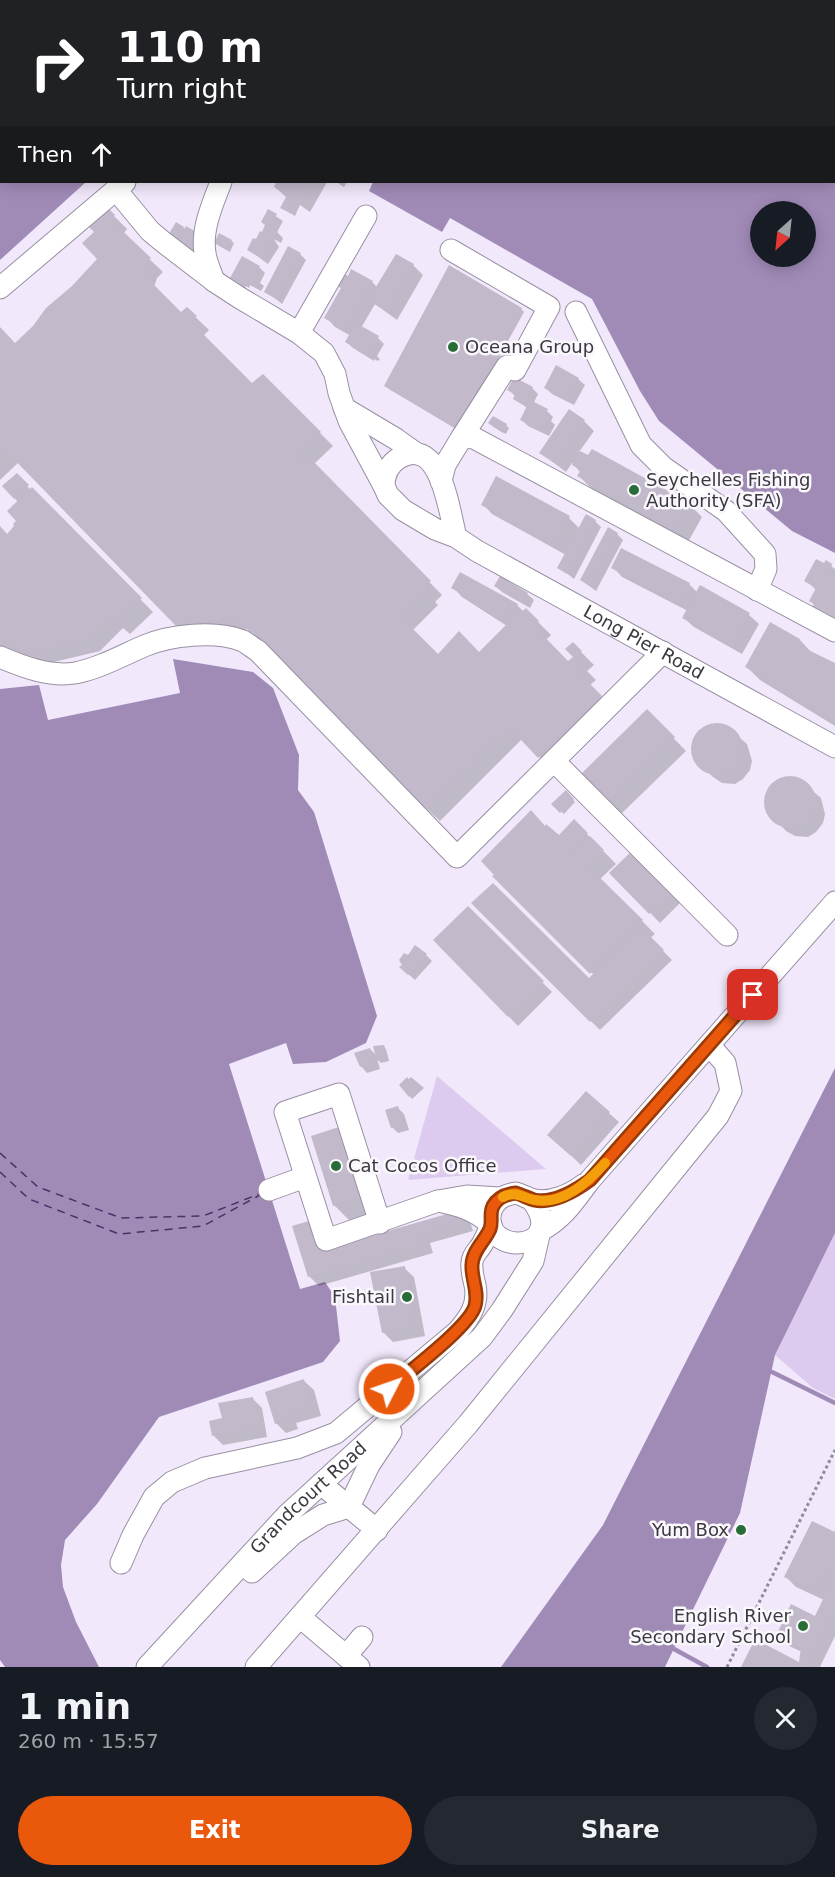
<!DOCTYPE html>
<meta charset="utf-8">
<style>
body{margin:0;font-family:"DejaVu Sans",sans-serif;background:#242831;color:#f1f3f6;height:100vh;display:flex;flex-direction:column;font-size:22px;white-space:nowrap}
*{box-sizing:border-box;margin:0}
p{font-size:20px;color:#9ea1a6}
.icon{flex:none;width:33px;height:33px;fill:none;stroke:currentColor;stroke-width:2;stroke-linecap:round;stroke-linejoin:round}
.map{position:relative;height:1667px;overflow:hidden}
.sheet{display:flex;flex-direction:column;background:#171b24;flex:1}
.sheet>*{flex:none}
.hud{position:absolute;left:0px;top:0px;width:836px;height:183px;box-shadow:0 3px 15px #0003;background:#202124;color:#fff;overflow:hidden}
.needle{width:39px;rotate:207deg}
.tools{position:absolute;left:750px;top:201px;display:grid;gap:12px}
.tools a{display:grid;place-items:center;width:66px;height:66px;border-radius:50%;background:#171b24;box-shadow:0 3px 15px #0003;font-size:30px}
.pin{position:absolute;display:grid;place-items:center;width:51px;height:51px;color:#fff;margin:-26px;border-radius:12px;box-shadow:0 3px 9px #0006}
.me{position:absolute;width:66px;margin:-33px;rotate:49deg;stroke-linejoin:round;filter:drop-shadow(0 0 4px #0008)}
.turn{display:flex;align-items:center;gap:21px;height:126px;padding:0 18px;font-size:27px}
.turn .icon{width:78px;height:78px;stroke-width:2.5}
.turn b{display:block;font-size:42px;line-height:51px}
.then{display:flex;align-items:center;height:57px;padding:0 18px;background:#0003;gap:12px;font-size:22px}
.round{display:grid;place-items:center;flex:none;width:63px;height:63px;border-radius:32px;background:#242831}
.headline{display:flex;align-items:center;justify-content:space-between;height:102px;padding:0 18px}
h1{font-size:36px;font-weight:600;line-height:45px}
.cta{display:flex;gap:12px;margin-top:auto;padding:12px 18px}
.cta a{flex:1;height:69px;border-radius:36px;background:#ea580c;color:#fff;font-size:24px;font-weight:600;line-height:69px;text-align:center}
.cta a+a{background:#242831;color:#f1f3f6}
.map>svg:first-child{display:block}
.green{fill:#dccbef}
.water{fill:#a08bb7;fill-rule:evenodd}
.shadow{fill:#0003}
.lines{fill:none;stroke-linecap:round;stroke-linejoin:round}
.stream{stroke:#a08bb7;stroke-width:4.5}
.ferry{stroke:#4e3068;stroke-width:1.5;stroke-dasharray:8 6;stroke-linecap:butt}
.building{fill:#c2b9cb}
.minor-casing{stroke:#9890a2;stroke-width:23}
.path{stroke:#908a96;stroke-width:3;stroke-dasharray:3 3;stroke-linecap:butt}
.minor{stroke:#fff;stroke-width:21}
.route-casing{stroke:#983908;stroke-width:15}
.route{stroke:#ea580c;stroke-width:10}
.slow{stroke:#f59e0b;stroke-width:10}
.poi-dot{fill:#286c38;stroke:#faf8fc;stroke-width:2}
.labels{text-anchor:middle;stroke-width:5;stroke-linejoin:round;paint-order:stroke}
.poi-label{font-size:18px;fill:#3b383f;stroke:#faf8fc;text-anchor:start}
.street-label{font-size:18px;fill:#3b383f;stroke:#faf8fc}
</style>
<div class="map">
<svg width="835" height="1667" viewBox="0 0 835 1667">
<rect width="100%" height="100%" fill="#f1e8fb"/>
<path class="green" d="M437 1076 546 1169 408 1180Z
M835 1233V1399L813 1388 775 1355Z"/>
<path class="water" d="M0 0H835V553L792 531 659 421 640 391 592 299 450 218 442 232 369 191 373 182H834V2H2V182H86L0 260ZM760 212H806V256H760Z
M173 659 253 672 273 688 299 755 298 790 314 812 377 1016 366 1043 326 1062 293 1064 286 1043 229 1064 300 1289 325 1282 335 1297 340 1341 323 1362 159 1417 97 1504 65 1540 61 1565 63 1587 76 1622 99 1667H5L0 1660V689L39 685 48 720 180 693Z
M835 1068V1233L775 1355 740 1513 665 1667H501L603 1525Z"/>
<path class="shadow" d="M278 182H327L310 212 300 205 295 216 285 210 287 198 275 187Z
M336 182H347L344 187Z
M107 209 127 229 123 234 163 272 157 278 154 287 181 314 187 309 209 330 203 336 252 385 263 376 333 446 314 464 442 595 435 602 438 605 413 630 438 656 479 654 507 626 462 597 453 587 517 605 524 612 526 610 551 635 546 640 568 663 575 657 573 644 594 665 587 671 596 680 590 685 614 710 552 770 522 739 440 821 415 798 249 629 190 638 19 462 0 480V328L15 345 99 259 96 232Z
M268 211 283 221 277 232 283 238 281 243 274 239 279 247 268 264 249 250 263 234 267 226Z
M183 228 197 234 195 255 172 239Z
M231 241 234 243 230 252 218 245Z
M300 254 306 260 282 304 266 291Z
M397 256 413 265 423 275 397 320 375 304 361 328 378 338 384 344 377 356 380 359 378 361 374 359V361L353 348 347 342 351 336 335 327 326 317 372 282 377 287Z
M259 267 265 273 260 283 264 286 261 291 250 285 249 288 246 286 245 288 232 278Z
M521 309 524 312 459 430 389 389Z
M578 379 585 385 574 405 552 394 546 388Z
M532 388 538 394 533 404 547 411 553 417 551 421 555 425 549 436 528 426 522 420 528 409 515 398 516 397 509 390Z
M584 421 594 431 579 452 689 504 702 517 688 542 592 489 579 476 581 473 572 463 566 472 541 453Z
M506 425 509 428 506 434 492 426Z
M16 475 153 612 130 634 123 628 100 651 33 667 20 653 8 655 0 647V528L8 536 18 521V502L4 486Z
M483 504 569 518 580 529 595 521 601 527 574 579 559 567 566 555 492 514Z
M617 534 623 540 596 591 581 580Z
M831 566 835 569V629L811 601 817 591 806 580Z
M613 567 689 584 698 593 701 587 749 615 759 624 742 654 694 627 684 618 688 611 622 577Z
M496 586 527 594 534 600 530 608 502 592Z
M800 640 812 653 835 666V726L760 680 747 667Z
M647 711 686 751 620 815 607 803Z
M716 724 728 728 747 744 752 761 750 770 743 779 735 784 722 783 713 777 693 757 692 749 699 731 707 726Z
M790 778 801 781 821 798 825 814 823 823 816 832 808 837 795 836 786 831 766 810 765 803 772 785 780 779Z
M566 792 575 802 564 814 553 804Z
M574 821 616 864 600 879 655 934 650 938 672 960 600 1030 473 903 589 981 594 975 494 876 546 827 559 837Z
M632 853 680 903 660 923 611 873Z
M468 909 552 992 518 1026 435 940Z
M426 955 432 961 415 980 407 973 408 957Z
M383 1046 386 1049 389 1061 381 1063 377 1059 380 1069 367 1073 361 1066 370 1049 378 1057Z
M411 1077 424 1088 412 1099 401 1086Z
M586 1093 619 1122 581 1165 559 1144Z
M398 1108 404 1114 409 1130 398 1133 392 1127Z
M313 1137 379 1216 353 1224 334 1205Z
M461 1211 470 1221 473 1231 430 1243 433 1253 319 1286 309 1276 322 1231 327 1249Z
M404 1268 414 1277 425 1336 393 1342 383 1332Z
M304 1381 314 1390 321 1416 296 1423 298 1429 286 1433 276 1423Z
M252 1398 262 1408 267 1437 223 1445 214 1436 211 1422 224 1419Z
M835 1534V1636L820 1667H743L801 1664 802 1652 787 1645 778 1636 816 1618 824 1600 796 1587 786 1577Z"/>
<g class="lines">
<path class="stream" d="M772 1372 835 1403
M674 1649 707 1667"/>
<path class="ferry" d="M0 1153 38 1187 121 1218 203 1216 259 1194
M0 1172 29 1199 119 1234 203 1226 260 1195"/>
</g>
<path class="building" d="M276 182H312L300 204 274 187Z
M286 197 297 203 292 214 280 208Z
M107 207 115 215 111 220 151 258 145 264 142 273 181 312 187 307 197 316 191 322 252 383 263 374 321 432 294 457 301 463 309 457 431 581 423 588 427 592 401 617 438 654 459 631 479 652 519 612 520 613 526 608 539 621 534 626 568 661 573 657 565 649 573 642 582 651 576 657 584 666 578 672 602 696 538 758 509 727 426 809 415 798 414 799 235 617 176 626 5 450 0 455V327L15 343 33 326 46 308 72 286 97 259 82 243 94 232 87 225Z
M268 209 277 214 271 227 278 231 274 238 271 237 274 240 261 258 247 250 253 238 256 239 260 231 262 232 265 225 261 222Z
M176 222 184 227 175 242 167 237Z
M186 226 198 233 189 250 177 243Z
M219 233 232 240 227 250 214 243Z
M288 246 301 253 276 299 264 292Z
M396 254 414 264 387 312 368 300Z
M242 256 260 266 254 277 258 279 255 286 244 280 243 283 240 281 239 283 230 278Z
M449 265 522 308 456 429 384 386Z
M351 269 373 281 345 330 324 318 341 288 336 285 343 273 348 276Z
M356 323 379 336 372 350 375 351 372 356 368 354V356L345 342Z
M556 365 579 378 567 400 544 388Z
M514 377 533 387 523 405 513 399 515 394 507 390Z
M530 400 548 409 545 415 550 418 542 431 520 420Z
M569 409 585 420 556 464 539 453Z
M493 416 507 424 503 433 488 423Z
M592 449 690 503 674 530 577 476 581 470 572 465 580 451 588 455Z
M17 473 29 485 14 499 2 486Z
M496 476 570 516 555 545 481 505Z
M32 487 142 598 116 623 109 616 87 639 19 655 15 639 0 642V526L7 534 14 526 13 524 16 521 7 511Z
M586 514 596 520 567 574 557 568Z
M608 527 618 533 590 586 580 580Z
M621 548 690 583 680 604 611 568Z
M816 559 824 563 826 560 832 564 830 575 835 577V625L810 611 814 604 809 601 816 588 804 581Z
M460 572 518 604 513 612 505 608 500 619 478 607 480 604 451 588Z
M500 576 528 593 523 603 494 586Z
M700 585 750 613 732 645 682 618Z
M770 622 800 639 798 645 835 663V721L774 687 776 684 745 667Z
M647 709 675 737 606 804 580 775Z
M691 749a26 26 0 1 1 52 0a26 26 0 1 1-52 0Z
M764 802a26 26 0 1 1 52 0a26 26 0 1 1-52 0Z
M566 790 574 799 560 813 551 804Z
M531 810 545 826 546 824 559 835 574 819 588 833 572 849 575 852 590 836 604 850 588 866 643 920 590 974 492 876 494 875 481 861Z
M632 851 671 893 649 914 609 873Z
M493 883 589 978 642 928 664 950 590 1022 471 903Z
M468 906 544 981 508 1017 433 940Z
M415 945 427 954 412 973 408 975 399 967 402 965 399 960 404 953 408 955Z
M384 1045 388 1059 377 1061 373 1046Z
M370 1048 375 1063 360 1067 354 1053Z
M407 1077 418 1089 409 1097 399 1085Z
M586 1091 610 1112 571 1156 547 1135Z
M398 1106 404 1124 391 1128 385 1110Z
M339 1127 361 1197 333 1206 311 1136Z
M461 1210 465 1221 421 1234 424 1244 308 1277 292 1226 312 1220 321 1250Z
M405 1266 416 1326 382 1333 370 1272Z
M304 1379 312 1407 287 1414 289 1420 275 1424 265 1392Z
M253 1397 258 1427 212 1436 209 1421 222 1418 218 1403Z
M812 1521 835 1532V1574L826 1570 816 1592 784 1577Z
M835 1574V1607L806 1667H741L755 1639 799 1662 801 1648 776 1636 791 1604 815 1616Z"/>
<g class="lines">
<defs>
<g id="minor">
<path d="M117 191 150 231 162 241 214 281 240 298 299 333 324 353 335 374 339 393 349 421 384 486"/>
<path d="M451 250 549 307 515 370 507 366 462 437"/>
<path d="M214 281C211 272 206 262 205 253 201 229 213 203 221 182"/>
<path d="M0 288 125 182"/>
<path d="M576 312 641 445 663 467 726 511 765 554 766 569 757 590"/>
<path d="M299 333 366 216"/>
<path d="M344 408 396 439 417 454"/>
<path d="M441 481 445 465 462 437 474 438 835 631"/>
<path id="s1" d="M456 537C449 512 441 434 399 458 389 464 384 475 384 486L388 495 403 510 435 529 456 537 477 551 835 747"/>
<path d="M0 657C23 667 50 677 75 673 100 668 121 656 144 646 170 635 215 630 243 641 248 644 253 648 258 651L457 857 663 652"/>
<path d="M554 761 727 935"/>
<path d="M269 1190 305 1177"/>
<path d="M532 1200C571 1253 479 1257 491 1211 495 1199 504 1195 516 1193 523 1195 528 1199 535 1200 551 1203 570 1195 583 1185"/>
<path d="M380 1223 339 1094 285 1112 326 1240 438 1201 467 1196 500 1198"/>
<path d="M321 1484 377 1530"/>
<path d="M121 1563 133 1535 154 1497 172 1482 205 1468 297 1448 336 1433 458 1331C470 1317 479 1304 475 1285 473 1277 471 1270 472 1262 473 1254 477 1252 481 1246 485 1240 488 1232 491 1225 476 1210 458 1205 438 1201"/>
<path d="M252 1572 293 1534 323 1515 349 1507 369 1465 391 1432"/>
<path d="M300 1617 359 1667"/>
<path d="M346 1656 362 1637"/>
<path id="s2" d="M147 1667 287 1515 482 1337 502 1310 533 1261 540 1231C564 1218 574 1201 590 1180L835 902"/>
<path d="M256 1667 468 1424 718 1116 731 1091 725 1063 709 1045"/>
</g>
</defs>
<use href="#minor" class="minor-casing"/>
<path class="path" d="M727 1667 835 1450"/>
<use href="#minor" class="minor"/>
</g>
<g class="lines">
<defs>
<path id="route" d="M389 1389C408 1372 469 1327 475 1306 479 1291 471 1279 472 1265 472 1251 485 1241 490 1229 493 1221 489 1214 493 1206 498 1197 507 1194 516 1193 522 1195 528 1198 534 1200 554 1204 575 1191 590 1180L753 995"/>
</defs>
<use href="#route" class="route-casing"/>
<use href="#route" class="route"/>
<path class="slow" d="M503 1197C516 1190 522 1198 535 1200 563 1205 587 1183 605 1163"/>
</g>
<g class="poi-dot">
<circle cx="453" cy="347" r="6"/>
<circle cx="634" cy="490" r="6"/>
<circle cx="336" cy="1166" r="6"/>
<circle cx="407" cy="1297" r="6"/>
<circle cx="741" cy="1530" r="6"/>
<circle cx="803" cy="1626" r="6"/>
</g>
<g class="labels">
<g class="poi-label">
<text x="465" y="353">Oceana Group</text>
<text x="646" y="486">Seychelles Fishing<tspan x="646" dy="21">Authority (SFA)</tspan></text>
<text x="348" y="1172">Cat Cocos Office</text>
<text x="395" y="1303" text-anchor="end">Fishtail</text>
<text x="729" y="1536" text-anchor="end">Yum Box</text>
<text x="791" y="1622" text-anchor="end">English River<tspan x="791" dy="21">Secondary School</tspan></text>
</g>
<g class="street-label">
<text dy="6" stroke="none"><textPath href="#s1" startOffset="454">Long Pier Road</textPath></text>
<text dy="6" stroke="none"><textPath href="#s2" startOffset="234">Grandcourt Road</textPath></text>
</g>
</g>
</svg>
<div class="tools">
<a><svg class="needle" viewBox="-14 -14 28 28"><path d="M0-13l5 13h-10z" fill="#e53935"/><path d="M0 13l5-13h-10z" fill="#9ea1a6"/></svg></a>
</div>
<div class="pin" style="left:753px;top:995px;background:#d93025"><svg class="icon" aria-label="arrive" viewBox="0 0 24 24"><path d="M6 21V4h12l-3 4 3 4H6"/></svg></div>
<svg class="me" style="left:389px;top:1389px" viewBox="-20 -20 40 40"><circle r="17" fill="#ea580c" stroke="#fff" stroke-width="3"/><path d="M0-11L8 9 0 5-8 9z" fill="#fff"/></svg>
<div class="hud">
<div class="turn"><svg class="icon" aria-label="right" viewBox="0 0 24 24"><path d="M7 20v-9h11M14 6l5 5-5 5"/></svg><div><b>110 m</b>Turn right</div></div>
<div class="then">Then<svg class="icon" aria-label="ahead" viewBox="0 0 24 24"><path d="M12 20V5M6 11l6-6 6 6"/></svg></div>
</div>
</div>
<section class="sheet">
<div class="headline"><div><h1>1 min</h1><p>260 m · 15:57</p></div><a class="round"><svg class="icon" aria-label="close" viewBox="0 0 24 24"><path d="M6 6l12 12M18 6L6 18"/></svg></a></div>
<div class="cta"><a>Exit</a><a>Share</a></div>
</section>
